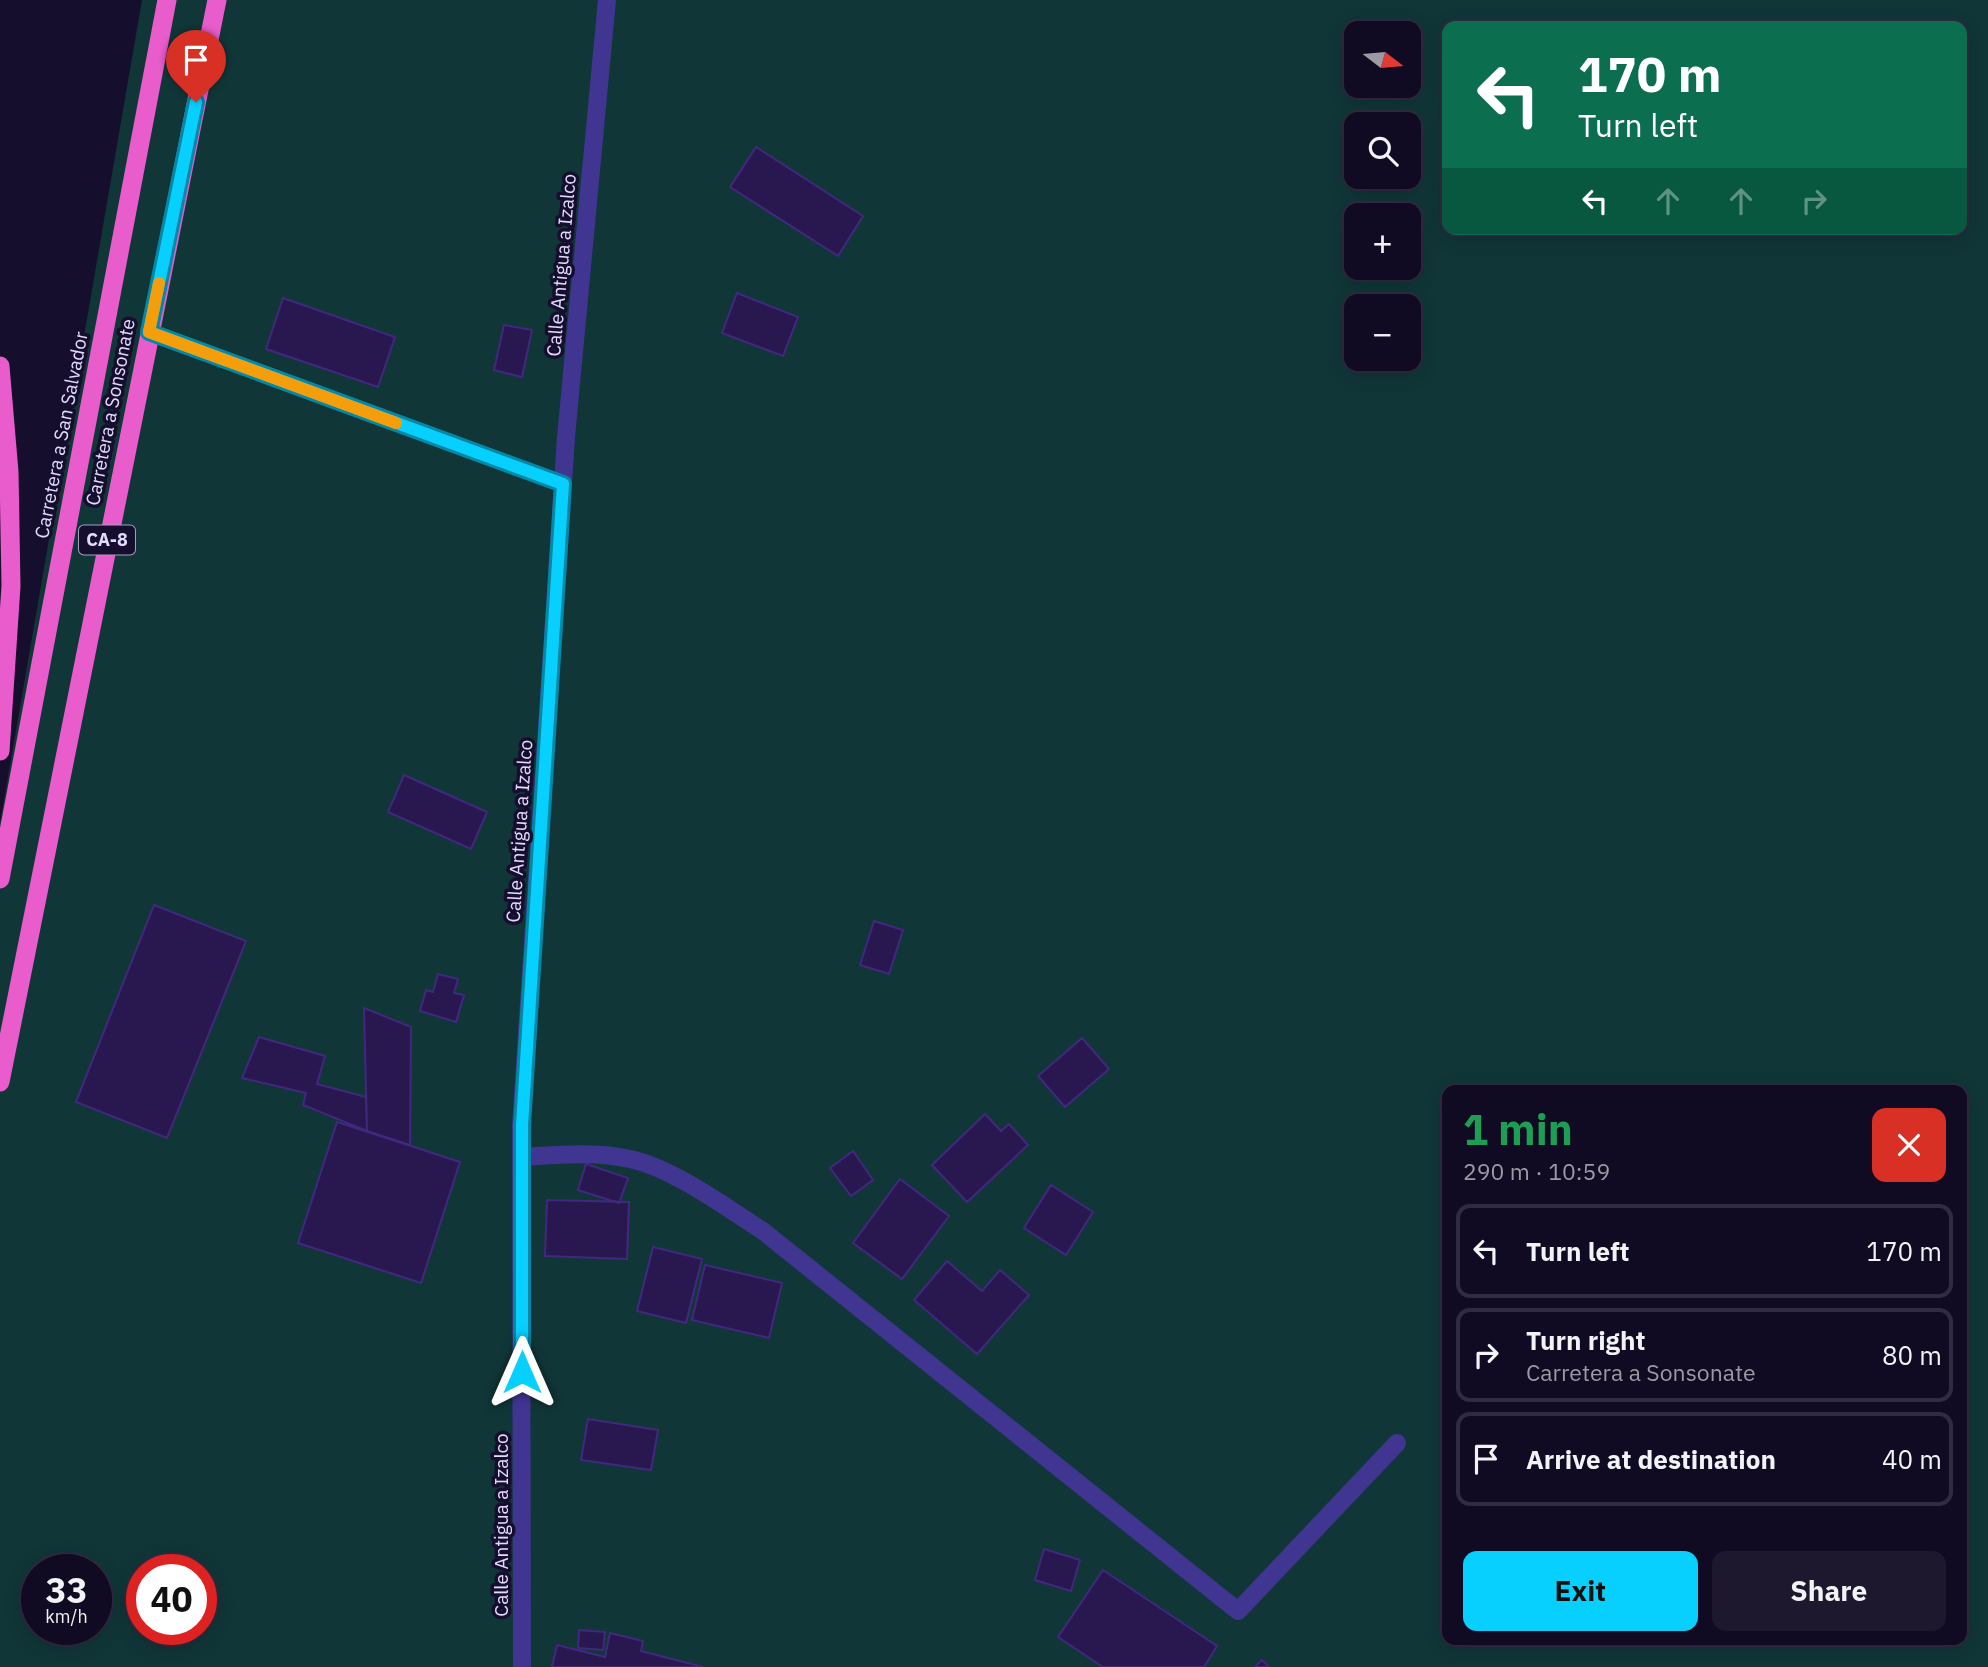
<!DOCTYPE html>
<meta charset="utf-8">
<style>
body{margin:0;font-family:"IBM Plex Sans",sans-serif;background:#1e182f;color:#f1f3f6;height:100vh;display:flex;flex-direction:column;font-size:26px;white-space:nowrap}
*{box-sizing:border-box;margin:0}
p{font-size:23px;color:#9c9aa5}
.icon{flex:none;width:38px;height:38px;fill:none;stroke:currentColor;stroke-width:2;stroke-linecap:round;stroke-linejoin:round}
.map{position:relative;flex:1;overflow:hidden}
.sheet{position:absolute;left:1442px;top:1085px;width:525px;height:560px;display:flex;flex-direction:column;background:#100a22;border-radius:14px;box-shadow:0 4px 18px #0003,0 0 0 2px #302b40}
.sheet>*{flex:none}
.top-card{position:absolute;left:1442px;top:21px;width:525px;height:214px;border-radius:14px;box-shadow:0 4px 18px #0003,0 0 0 2px #302b40;background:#0b6e4f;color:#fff;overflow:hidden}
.needle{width:46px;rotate:106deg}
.fabs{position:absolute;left:1344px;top:21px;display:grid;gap:14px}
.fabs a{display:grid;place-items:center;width:77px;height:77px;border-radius:14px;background:#100a22;box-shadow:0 4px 18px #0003,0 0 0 2px #302b40;font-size:35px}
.speed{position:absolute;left:21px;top:1554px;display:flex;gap:14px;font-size:35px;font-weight:700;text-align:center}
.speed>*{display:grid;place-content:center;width:91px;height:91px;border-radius:50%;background:#100a22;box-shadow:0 4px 18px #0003,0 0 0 2px #302b40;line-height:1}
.speed small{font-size:18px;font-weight:400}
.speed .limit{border:10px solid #d22;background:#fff;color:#111}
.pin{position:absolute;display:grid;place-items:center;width:60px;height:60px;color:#fff;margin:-72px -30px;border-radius:50% 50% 50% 0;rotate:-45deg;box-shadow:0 0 7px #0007}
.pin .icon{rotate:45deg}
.me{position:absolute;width:77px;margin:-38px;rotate:0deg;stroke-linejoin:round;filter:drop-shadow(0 0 5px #0008)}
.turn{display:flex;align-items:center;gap:24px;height:147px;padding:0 21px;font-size:32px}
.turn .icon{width:91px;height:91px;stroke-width:2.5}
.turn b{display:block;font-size:49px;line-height:60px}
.lanes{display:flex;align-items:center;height:66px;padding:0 21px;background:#0003;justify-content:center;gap:35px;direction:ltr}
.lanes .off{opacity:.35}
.round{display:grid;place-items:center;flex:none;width:74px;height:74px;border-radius:14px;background:#1e182f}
.overview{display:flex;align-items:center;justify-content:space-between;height:119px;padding:0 21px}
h1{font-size:42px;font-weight:700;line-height:52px;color:#1e9e55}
.action{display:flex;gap:14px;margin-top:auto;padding:14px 21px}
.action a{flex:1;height:80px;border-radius:14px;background:#07d0ff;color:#111;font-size:28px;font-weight:700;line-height:80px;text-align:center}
.action a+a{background:#1e182f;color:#f1f3f6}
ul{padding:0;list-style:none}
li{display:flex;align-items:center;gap:21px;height:94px;margin:0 14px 10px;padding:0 7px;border:4px solid #302b40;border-radius:14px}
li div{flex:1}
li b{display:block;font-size:26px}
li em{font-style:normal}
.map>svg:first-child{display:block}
.green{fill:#113638;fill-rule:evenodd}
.building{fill:#291850;stroke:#41287f;stroke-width:2}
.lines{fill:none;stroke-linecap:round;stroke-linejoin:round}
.service{stroke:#403591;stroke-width:14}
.minor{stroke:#403591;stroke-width:18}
.tertiary{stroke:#403591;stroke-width:18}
.trunk{stroke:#e85ccc;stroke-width:19}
.route-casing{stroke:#0587a6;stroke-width:18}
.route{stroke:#07d0ff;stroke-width:12}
.slow{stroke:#f59e0b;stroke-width:12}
.labels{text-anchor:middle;stroke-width:7;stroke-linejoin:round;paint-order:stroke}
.shield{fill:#160e2d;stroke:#a59ec0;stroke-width:2}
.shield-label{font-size:18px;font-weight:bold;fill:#e2dbff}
.street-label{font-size:19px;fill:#e2dbff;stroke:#160e2d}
</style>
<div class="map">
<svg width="1988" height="1667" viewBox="0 0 1988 1667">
<rect width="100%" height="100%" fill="#160e2d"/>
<path class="green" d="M142 0H1988V1667H0V823ZM1447 26H1962V229H1447ZM1356 33H1409V86H1356ZM1356 124H1409V177H1356ZM1356 215H1409V268H1356ZM1356 306H1409V359H1356ZM1447 1090H1962V1640H1447ZM37 1570H96V1629H37ZM142 1570H201V1629H142Z"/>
<path class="building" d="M756 147 863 216 838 256 730 187Z
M737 293 798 317 783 356 722 333Z
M283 298 395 337 378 387 266 349Z
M504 325 532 330 522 377 494 370Z
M404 775 487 812 471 849 388 812Z
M154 905 246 941 167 1138 76 1102Z
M874 921 903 930 889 974 860 965Z
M438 974 458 979 454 993 464 995 456 1022 420 1011 426 990 433 992Z
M364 1008 411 1027 410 1145 367 1131Z
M259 1037 325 1056 317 1084 366 1097 367 1131 303 1105 306 1093 242 1078Z
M1082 1038 1109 1069 1065 1107 1038 1076Z
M985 1114 1001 1131 1009 1124 1028 1145 967 1202 932 1165Z
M337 1122 460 1162 421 1283 298 1243Z
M853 1151 873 1180 851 1196 830 1168Z
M586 1164 628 1178 619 1203 578 1190Z
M900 1179 949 1216 902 1279 853 1243Z
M1051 1185 1093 1212 1066 1255 1024 1228Z
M547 1200 629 1202 627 1259 545 1256Z
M653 1247 702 1259 686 1323 637 1311Z
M947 1261 982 1291 1000 1270 1029 1295 977 1354 914 1300Z
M705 1265 782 1283 769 1338 692 1320Z
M588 1419 658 1430 651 1470 581 1460Z
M1044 1549 1080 1560 1071 1591 1035 1580Z
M1103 1570 1217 1646 1204 1667H1103L1058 1637Z
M579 1630 605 1632 603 1650 578 1648Z
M610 1633 643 1641 641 1651 703 1667H552L557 1645 605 1657Z
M1262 1660 1269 1667H1255Z"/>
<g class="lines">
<path class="service" d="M149 332 563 484"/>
<path class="minor" d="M522 1157C558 1155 595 1151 630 1159 675 1169 725 1207 763 1231L1238 1611 1397 1443"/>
<path class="tertiary" d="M522 1667 521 1125 566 437 607 0"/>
<path class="trunk" d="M0 366 9 472 11 586 0 751
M0 879 167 0
M0 1082 217 0"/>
</g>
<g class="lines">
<defs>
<path id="route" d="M196 102 149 332 563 484 522 1125V1372"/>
</defs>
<use href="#route" class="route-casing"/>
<use href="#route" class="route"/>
<path class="slow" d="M159 283 149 332 396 423"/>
</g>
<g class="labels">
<rect class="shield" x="79" y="525.5" width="56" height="29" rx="5"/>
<g class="shield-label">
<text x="107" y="546">CA-8</text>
</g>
<g class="street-label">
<text transform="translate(561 265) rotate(-85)" y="7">Calle Antigua a Izalco</text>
<text transform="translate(110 412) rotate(-79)" y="7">Carretera a Sonsonate</text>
<text transform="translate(61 435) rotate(-79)" y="7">Carretera a San Salvador</text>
<text transform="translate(519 831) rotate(-86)" y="7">Calle Antigua a Izalco</text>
<text transform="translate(501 1525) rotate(-90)" y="7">Calle Antigua a Izalco</text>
</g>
</g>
</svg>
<div class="fabs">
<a><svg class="needle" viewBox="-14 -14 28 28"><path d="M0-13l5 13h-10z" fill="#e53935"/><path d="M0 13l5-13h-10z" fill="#9c9aa5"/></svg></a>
<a><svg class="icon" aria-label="search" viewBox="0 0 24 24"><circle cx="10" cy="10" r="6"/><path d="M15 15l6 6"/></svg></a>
<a>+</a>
<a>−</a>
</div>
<div class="speed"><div>33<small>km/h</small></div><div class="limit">40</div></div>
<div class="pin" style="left:196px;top:102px;background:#d93025"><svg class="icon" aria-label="arrive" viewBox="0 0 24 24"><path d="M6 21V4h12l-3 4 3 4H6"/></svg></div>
<svg class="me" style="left:522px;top:1372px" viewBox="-20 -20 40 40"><path d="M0-17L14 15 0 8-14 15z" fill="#07d0ff" stroke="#fff" stroke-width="4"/></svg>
<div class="top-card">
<div class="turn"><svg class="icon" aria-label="left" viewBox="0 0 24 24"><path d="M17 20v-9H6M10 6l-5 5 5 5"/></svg><div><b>170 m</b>Turn left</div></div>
<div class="lanes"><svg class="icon" aria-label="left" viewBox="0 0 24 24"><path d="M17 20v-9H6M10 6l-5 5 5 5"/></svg><svg class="icon off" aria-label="ahead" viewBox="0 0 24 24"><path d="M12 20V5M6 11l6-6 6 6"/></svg><svg class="icon off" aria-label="ahead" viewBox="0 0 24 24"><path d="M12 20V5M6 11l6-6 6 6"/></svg><svg class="icon off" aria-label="right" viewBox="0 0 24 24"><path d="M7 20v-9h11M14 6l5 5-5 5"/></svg></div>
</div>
<section class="sheet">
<div class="overview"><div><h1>1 min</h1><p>290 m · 10:59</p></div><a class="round" style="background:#d93025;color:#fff"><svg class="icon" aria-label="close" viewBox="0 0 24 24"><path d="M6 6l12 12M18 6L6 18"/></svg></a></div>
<ul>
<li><svg class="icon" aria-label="left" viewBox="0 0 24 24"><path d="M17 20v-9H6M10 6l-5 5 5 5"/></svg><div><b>Turn left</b></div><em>170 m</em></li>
<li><svg class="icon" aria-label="right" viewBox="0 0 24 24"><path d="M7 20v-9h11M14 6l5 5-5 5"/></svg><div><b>Turn right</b><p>Carretera a Sonsonate</p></div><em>80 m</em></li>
<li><svg class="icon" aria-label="arrive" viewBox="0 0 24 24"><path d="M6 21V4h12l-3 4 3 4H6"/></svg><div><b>Arrive at destination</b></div><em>40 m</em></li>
</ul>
<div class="action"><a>Exit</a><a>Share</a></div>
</section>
</div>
